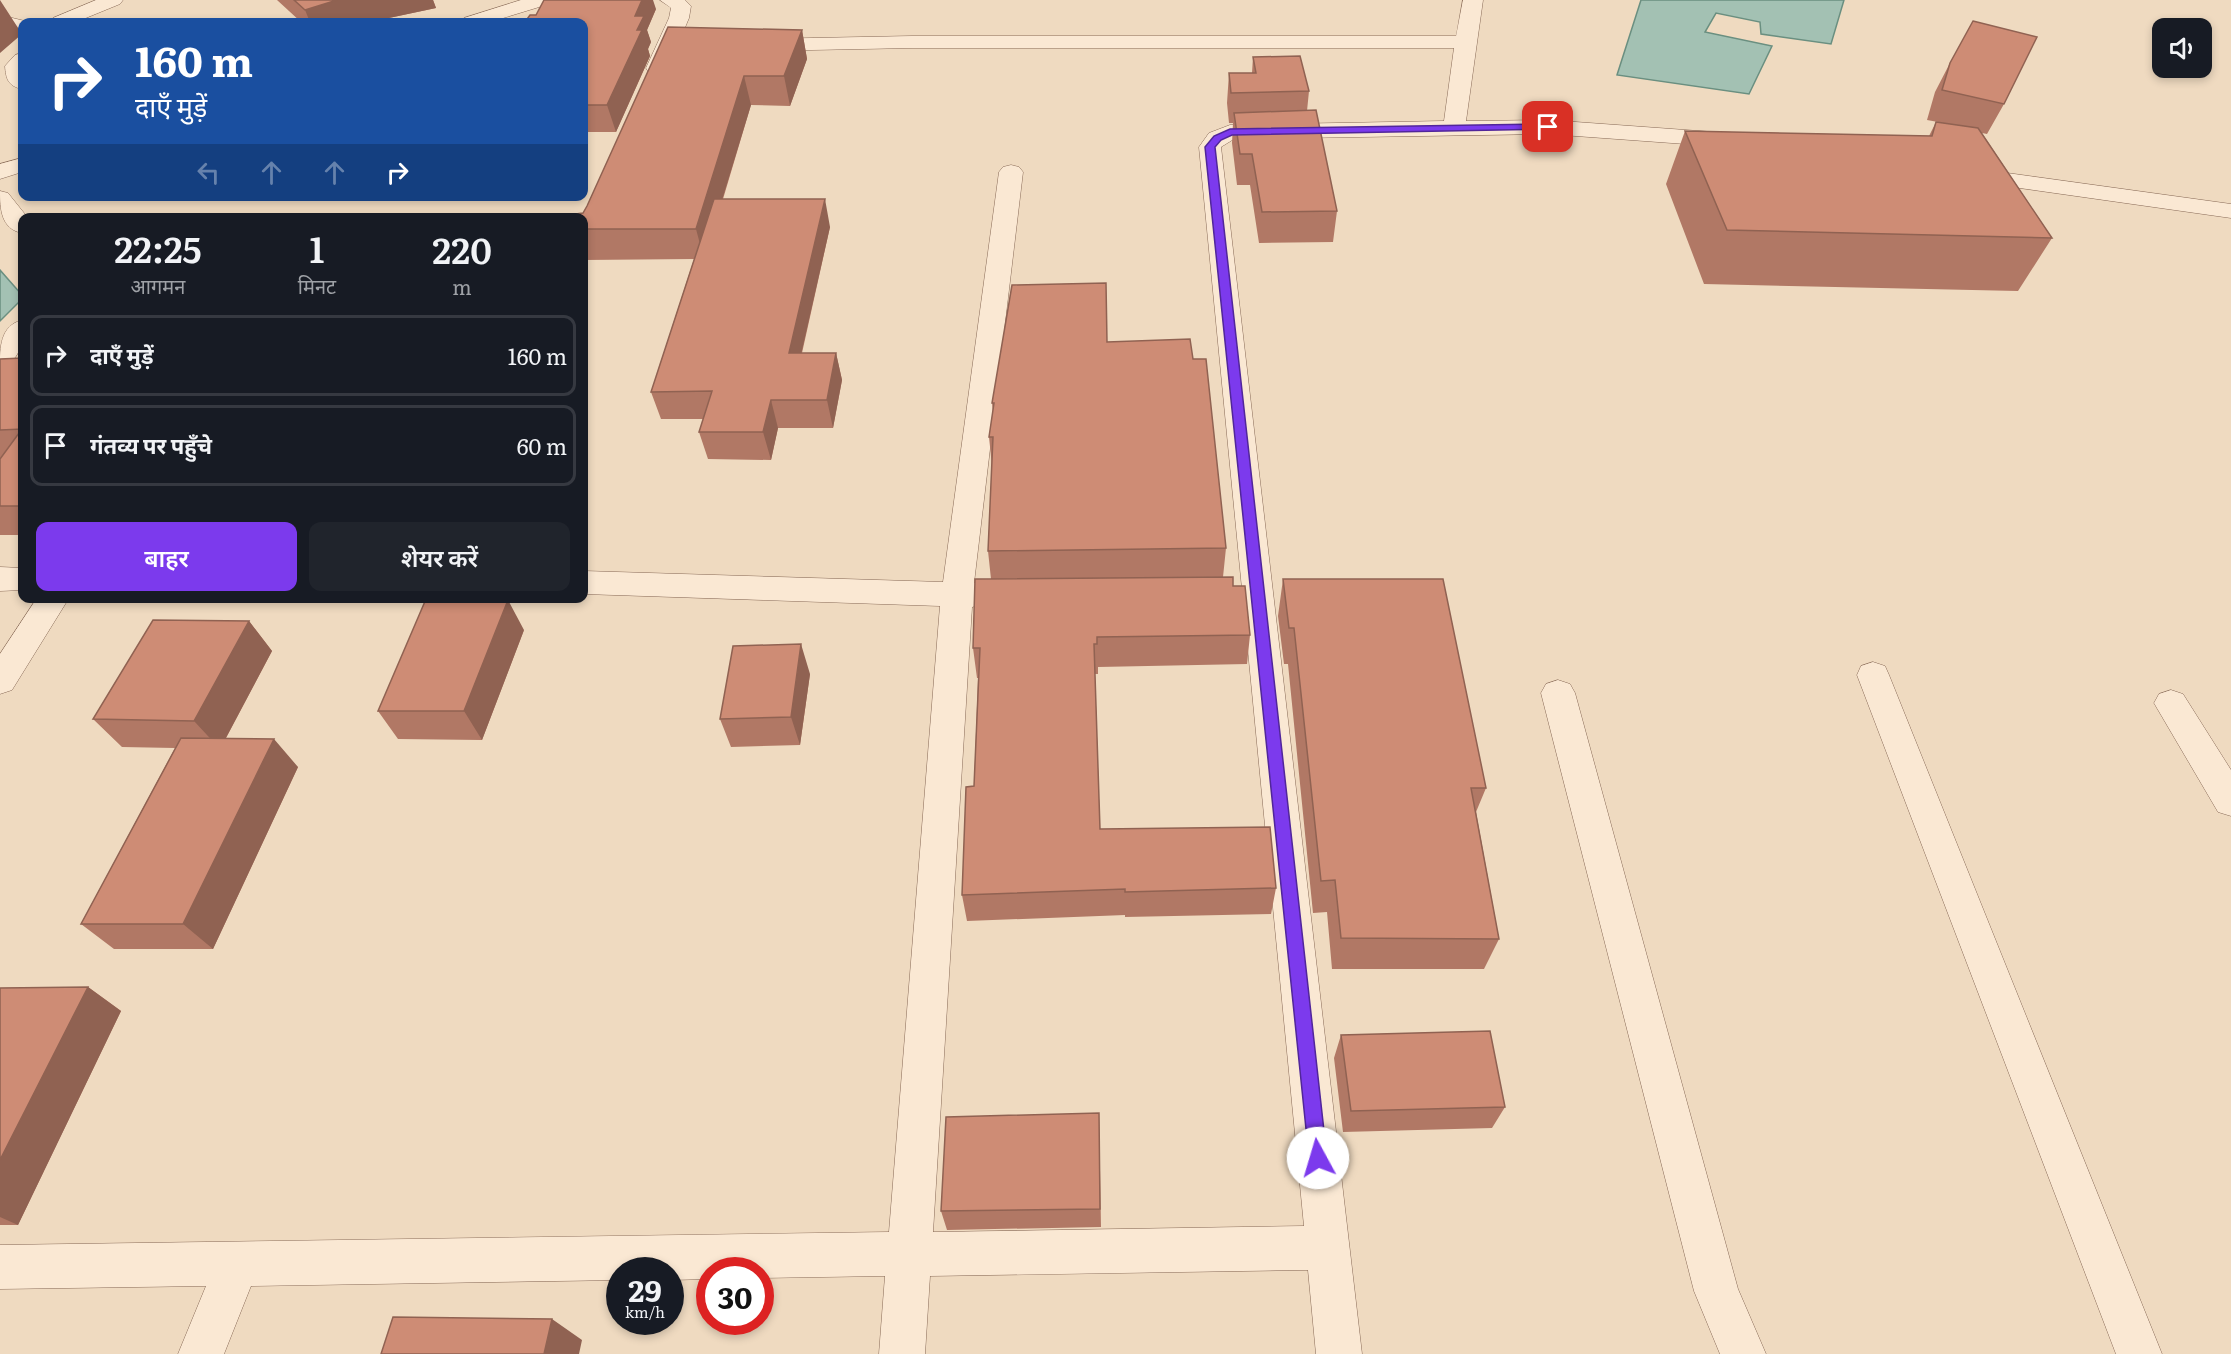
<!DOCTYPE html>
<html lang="hi">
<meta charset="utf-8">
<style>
body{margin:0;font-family:Literata,"Noto Sans Devanagari",serif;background:#20242c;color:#f1f3f6;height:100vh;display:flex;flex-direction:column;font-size:22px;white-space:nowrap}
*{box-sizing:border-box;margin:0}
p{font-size:20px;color:#9ea1a6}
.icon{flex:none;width:33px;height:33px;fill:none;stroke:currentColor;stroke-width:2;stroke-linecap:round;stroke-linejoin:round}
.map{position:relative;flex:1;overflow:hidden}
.drawer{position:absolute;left:18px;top:213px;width:570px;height:390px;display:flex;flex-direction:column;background:#171b24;border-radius:12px;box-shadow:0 3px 9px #0003}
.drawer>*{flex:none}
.banner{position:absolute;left:18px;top:18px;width:570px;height:183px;border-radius:12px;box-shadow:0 3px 9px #0003;background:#1a4fa0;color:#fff;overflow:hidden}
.tools{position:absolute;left:2152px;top:18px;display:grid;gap:12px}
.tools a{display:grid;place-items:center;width:60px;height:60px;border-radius:12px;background:#171b24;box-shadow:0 3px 9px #0003;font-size:30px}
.speed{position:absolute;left:606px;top:1257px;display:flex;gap:12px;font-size:30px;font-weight:700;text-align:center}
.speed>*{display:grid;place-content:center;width:78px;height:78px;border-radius:50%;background:#171b24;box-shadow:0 3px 9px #0003;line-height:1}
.speed small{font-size:15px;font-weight:400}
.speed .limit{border:9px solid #d22;background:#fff;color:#111}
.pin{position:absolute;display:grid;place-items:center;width:51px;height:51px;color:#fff;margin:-26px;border-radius:12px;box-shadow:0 3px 9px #0006}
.me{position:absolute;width:66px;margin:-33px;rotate:354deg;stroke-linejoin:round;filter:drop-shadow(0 0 4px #0008)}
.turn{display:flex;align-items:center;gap:21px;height:126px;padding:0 18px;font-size:27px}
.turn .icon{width:78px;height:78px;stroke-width:2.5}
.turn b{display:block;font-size:42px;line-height:51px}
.lanes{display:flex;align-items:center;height:57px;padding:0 18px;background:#0003;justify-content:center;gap:30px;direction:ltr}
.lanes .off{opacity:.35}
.eta{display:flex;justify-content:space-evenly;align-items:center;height:102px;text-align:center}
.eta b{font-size:36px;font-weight:600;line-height:42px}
.cta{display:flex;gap:12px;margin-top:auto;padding:12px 18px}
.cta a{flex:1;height:69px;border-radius:12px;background:#7c3aed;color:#fff;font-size:24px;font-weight:600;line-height:69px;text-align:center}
.cta a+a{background:#20242c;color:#f1f3f6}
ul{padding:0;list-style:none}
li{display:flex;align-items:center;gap:18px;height:81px;margin:0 12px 9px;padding:0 6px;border:3px solid #363941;border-radius:12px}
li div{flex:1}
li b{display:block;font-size:22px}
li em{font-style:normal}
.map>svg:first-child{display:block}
.water{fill:#a3c1b3;stroke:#6a8f80;stroke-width:1.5}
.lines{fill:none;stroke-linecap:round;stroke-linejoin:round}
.minor-casing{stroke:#886a57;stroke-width:1}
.minor{fill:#fae8d3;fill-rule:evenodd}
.wall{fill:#b17865}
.shaded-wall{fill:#906252}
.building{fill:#ce8c75;stroke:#906252;stroke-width:1.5}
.route{fill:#7c3aed;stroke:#51269a;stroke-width:1.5}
</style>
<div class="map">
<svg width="2231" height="1354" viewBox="0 0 2231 1354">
<rect width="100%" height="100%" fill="#efdac0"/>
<path class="water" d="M1641 0H1844L1831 44 1761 34 1760 22 1716 13 1705 32 1772 46 1749 94 1617 75Z
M0 270 22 295V299L0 321Z"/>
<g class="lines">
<defs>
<path id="minor" d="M96 0H123L120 4 76 22H50L53 18Z
M521 0H552L549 4 490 22H461L464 18Z
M660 0H685L691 6 689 18 668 68 665 73 657 74 649 73 646 68 669 18 671 8Z
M1463 0H1483L1466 121 1548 120 1727 133 1735 135 1738 140 1735 145 1727 147 1548 134 1234 139 1221 147 1362 1354H1316L1308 1270 930 1276 925 1354H879L885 1276 760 1278V1270H710V1279L670 1280V1270H620V1280L251 1286 224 1354H178L206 1286 0 1289V1245L889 1232 940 606 584 594V571L943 582 999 172 1003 167 1011 165 1019 167 1023 172 974 583 988 587 993 595 988 603 972 607 933 1232 1304 1226 1199 147 1209 133 1230 125 1444 121 1454 48H912L761 51 754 49 751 45 754 41 761 39 912 36H1456Z
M0 15 29 22H30H22V32L0 27Z
M22 53V89C8 86 6 79 5 66L15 55Z
M22 158V172L0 179V164Z
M1971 168 2231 204V218L1963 180 1959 175 1963 170Z
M0 191 8 193 28 218H22V233C1 229 0 209 0 191Z
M22 320C24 339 22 361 0 367 0 347 0 326 22 320Z
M0 567 22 568V590L0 591Z
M37 598H69L12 690 0 694V654Z
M1873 662 1885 666 1889 675 2162 1354H2116L1857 675 1861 666Z
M1558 680 1570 684 1575 693 1738 1289 1766 1354H1720L1694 1291 1541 693 1546 684Z
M2171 690 2183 694 2231 770V816L2218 812 2154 703 2159 694Z"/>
</defs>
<use href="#minor" class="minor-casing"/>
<use href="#minor" class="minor"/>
</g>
<path class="wall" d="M277 0H433L436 8 370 22H301Z
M656 9 647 30 651 42 648 49 650 56 616 132H584V22Z
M668 27 802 30 807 59 790 106 751 105 723 199 830 227 802 353H836L842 380 833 428H778L771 460 708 459 699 432 703 419H661L651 392 694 259 584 260V218L583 213 587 206Z
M1253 57 1309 91 1307 111 1337 211 1333 242 1259 243 1250 185H1237L1232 143 1233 123H1229L1227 103 1229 73H1252Z
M1950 63 2004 104 1987 134 1982 133 2052 238 2018 291 1704 284 1666 184 1685 131 1929 136 1936 122H1938L1927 120 1935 92Z
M1107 342 1193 359 1226 548 1223 577 1233 586 1250 635 1247 664 1098 667V674H1095L1100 829 1276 888 1271 914 1125 917V915L967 921 962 895 974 786 978 678H977L973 648 991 579 988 551 992 466 989 437 993 413 992 403Z
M22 358V535H0V359Z
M1283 579 1486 788 1476 812 1499 939 1484 969H1332L1327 912 1313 913 1288 664H1284L1278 616Z
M249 621 272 651 226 738 298 767 213 949H114L81 924 175 748 122 747 93 719Z
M524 630 482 740 398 739 378 711Z
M810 674 800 745 731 747 720 719Z
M88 987 121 1011 18 1225H0V988Z
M1341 1035 1505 1107 1492 1128 1343 1132 1334 1058Z
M1099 1113 1101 1227 947 1230 941 1211Z"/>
<path class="shaded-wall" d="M0 0 22 34 0 53Z
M337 0H433L436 8 370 22H310L305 10Z
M642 0H653L656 9 647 30 651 42 648 49 650 56 616 132 607 105 637 30 635 16Z
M802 30 807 59 790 106 784 76Z
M744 76 751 105 704 259 696 229Z
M825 199 830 227 795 381 789 353Z
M836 353 842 380 833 428 827 400Z
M771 400 778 428 771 460 763 432Z
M508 600 524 630 482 740 464 711Z
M249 621 272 651 220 749 194 721Z
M801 644 810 674 800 745 791 717Z
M274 739 298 767 213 949 183 924Z
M88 987 121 1011 18 1225 0 1217V1160Z
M552 1319 582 1340 579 1354H544Z"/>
<path class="building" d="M294 0H337L305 10Z
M544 0H642L635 16H644L637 30H642L607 105H584V22H525L530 15H536Z
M1973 21 2037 37 2004 104 1942 90 1950 63Z
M668 27 802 30 784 76H744L696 229H584V218H575L576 214 583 213 587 206Z
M1300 56 1309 91 1231 93 1229 73H1256L1253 57Z
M1316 110 1337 211 1262 212 1252 154H1240L1234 113Z
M1936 122 1978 128 2052 238 1727 230 1685 131 1932 136Z
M714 199H825L789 353H836L827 400H771L763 432H699L712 391 651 392Z
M1106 283 1107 342 1190 339 1193 359H1206L1226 548 988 551 993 437H989L994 403H992L1012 285Z
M22 358V506H0V459L22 429 0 430V359Z
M1233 577V586H1245L1250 635 1097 637V644H1094L1100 829 1270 827 1276 888 1125 892V889L962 895 966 787 974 786 980 648H973L975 579Z
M1283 579H1443L1486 788H1471L1499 939 1341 938 1335 880 1321 881 1294 628H1289Z
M426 599 508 600 464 711H378Z
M153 620 249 621 194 721 93 719Z
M801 644 791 717 720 719 733 646Z
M181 738 274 739 183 924H81Z
M88 987 0 1160V988Z
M1490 1031 1505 1107 1351 1111 1341 1035Z
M1099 1113 1100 1209 941 1211 946 1117Z
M393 1317 552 1319 544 1354H381Z"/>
<path class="route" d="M1548 124 1551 125V129L1232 135 1221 140 1215 147 1327 1158 1324 1164 1318 1167 1312 1164 1309 1158 1205 147 1214 136 1230 129Z"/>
</svg>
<div class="tools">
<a><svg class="icon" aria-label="sound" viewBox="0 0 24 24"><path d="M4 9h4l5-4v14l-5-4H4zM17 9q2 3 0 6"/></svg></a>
</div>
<div class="speed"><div>29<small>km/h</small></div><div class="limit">30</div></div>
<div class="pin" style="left:1548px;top:127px;background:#d93025"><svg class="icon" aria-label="arrive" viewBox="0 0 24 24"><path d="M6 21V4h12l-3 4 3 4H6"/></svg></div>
<svg class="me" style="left:1318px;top:1158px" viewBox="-20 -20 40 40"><circle r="19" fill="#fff"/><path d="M0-13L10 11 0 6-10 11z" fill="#7c3aed"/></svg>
<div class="banner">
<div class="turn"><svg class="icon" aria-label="right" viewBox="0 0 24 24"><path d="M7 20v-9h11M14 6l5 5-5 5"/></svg><div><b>160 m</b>दाएँ मुड़ें</div></div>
<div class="lanes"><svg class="icon off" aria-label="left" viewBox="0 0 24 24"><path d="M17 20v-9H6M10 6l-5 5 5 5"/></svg><svg class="icon off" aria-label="ahead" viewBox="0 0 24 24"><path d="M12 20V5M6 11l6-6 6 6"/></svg><svg class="icon off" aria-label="ahead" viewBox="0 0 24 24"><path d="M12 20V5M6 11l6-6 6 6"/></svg><svg class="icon" aria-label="right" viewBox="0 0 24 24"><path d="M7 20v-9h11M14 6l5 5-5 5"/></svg></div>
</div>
<section class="drawer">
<div class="eta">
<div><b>22:25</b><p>आगमन</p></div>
<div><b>1</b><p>मिनट</p></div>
<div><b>220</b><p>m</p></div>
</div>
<ul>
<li><svg class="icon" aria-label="right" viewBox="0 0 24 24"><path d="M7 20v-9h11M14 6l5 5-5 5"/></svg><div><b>दाएँ मुड़ें</b></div><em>160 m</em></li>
<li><svg class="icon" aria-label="arrive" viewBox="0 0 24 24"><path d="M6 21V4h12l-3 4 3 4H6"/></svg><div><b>गंतव्य पर पहुँचे</b></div><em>60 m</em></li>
</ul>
<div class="cta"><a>बाहर</a><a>शेयर करें</a></div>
</section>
</div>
